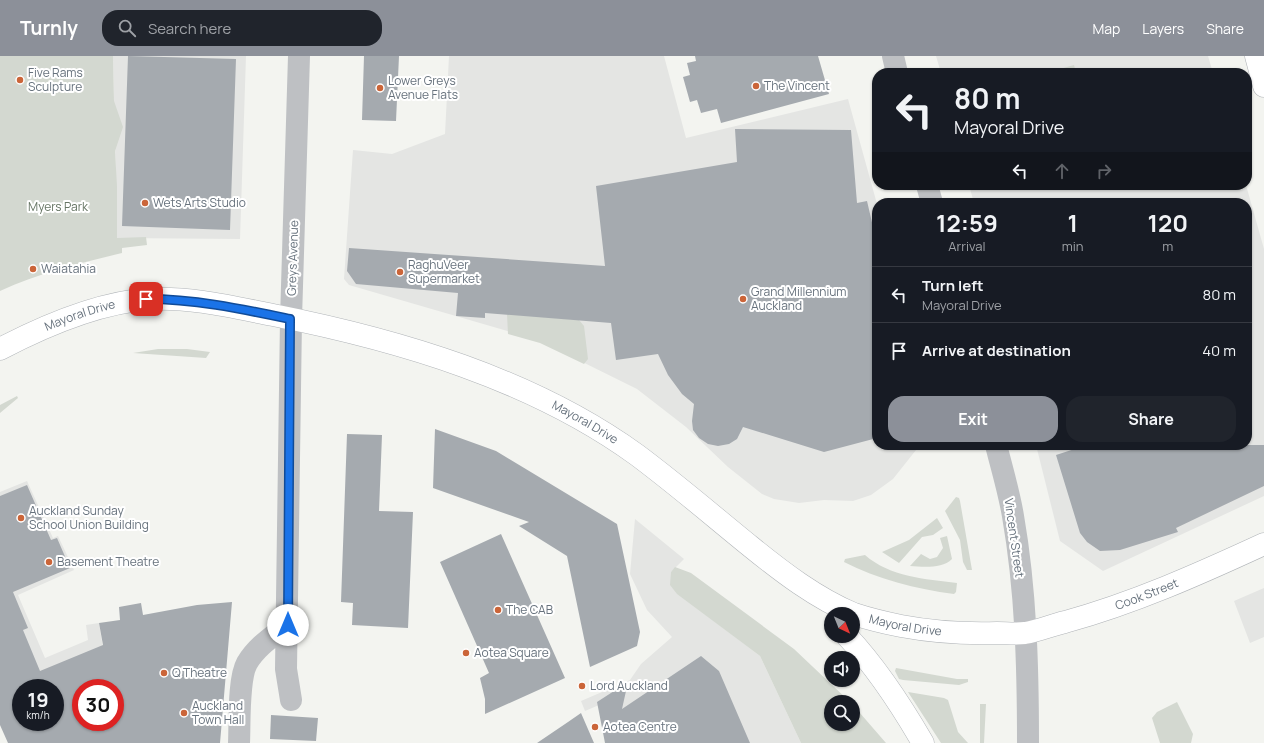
<!DOCTYPE html>
<style>
body{margin:0;font-family:Manrope,sans-serif;background:#20242c;color:#f1f3f6;height:100vh;display:flex;flex-direction:column;font-size:15px;white-space:nowrap}
*{box-sizing:border-box;margin:0}
p{font-size:13px;color:#9ea1a6}
.icon{flex:none;width:22px;height:22px;fill:none;stroke:currentColor;stroke-width:2;stroke-linecap:round;stroke-linejoin:round}
.map{position:relative;flex:1;overflow:hidden}
.side{position:absolute;left:872px;top:142px;width:380px;height:252px;display:flex;flex-direction:column;background:#171b24;border-radius:16px;box-shadow:0 1px 3px #0004}
.side>*{flex:none}
.top-card{position:absolute;left:872px;top:12px;width:380px;height:122px;border-radius:16px;box-shadow:0 1px 3px #0004;background:#171b24;color:#f1f3f6;overflow:hidden}
.needle{width:26px;rotate:137deg}
.buttons{position:absolute;left:824px;top:551px;display:grid;gap:8px}
.buttons a{display:grid;place-items:center;width:36px;height:36px;border-radius:50%;background:#171b24;box-shadow:0 1px 3px #0004;font-size:20px}
.speed{position:absolute;left:12px;top:623px;display:flex;gap:8px;font-size:20px;font-weight:700;text-align:center}
.speed>*{display:grid;place-content:center;width:52px;height:52px;border-radius:50%;background:#171b24;box-shadow:0 1px 3px #0004;line-height:1}
.speed small{font-size:10px;font-weight:400}
.speed .limit{border:6px solid #d22;background:#fff;color:#111}
.pin{position:absolute;display:grid;place-items:center;width:34px;height:34px;color:#fff;margin:-17px;border-radius:8px;box-shadow:0 2px 6px #0006}
.me{position:absolute;width:44px;margin:-22px;rotate:0deg;stroke-linejoin:round;filter:drop-shadow(0 0 3px #0008)}
.turn{display:flex;align-items:center;gap:14px;height:84px;padding:0 16px;font-size:18px}
.turn .icon{width:52px;height:52px;stroke-width:2.5}
.turn b{display:block;font-size:28px;line-height:34px}
.lanes{display:flex;align-items:center;height:38px;padding:0 16px;background:#0003;justify-content:center;gap:20px;direction:ltr}
.lanes .off{opacity:.35}
.eta{display:flex;justify-content:space-evenly;align-items:center;height:68px;text-align:center}
.eta b{font-size:24px;font-weight:700;line-height:28px}
.button{display:flex;gap:8px;margin-top:auto;padding:8px 16px}
.button a{flex:1;height:46px;border-radius:16px;background:#8c9099;color:#fff;font-size:16px;font-weight:700;line-height:46px;text-align:center}
.button a+a{background:#20242c;color:#f1f3f6}
ul{padding:0;list-style:none}
li{display:flex;align-items:center;gap:12px;height:56px;padding:0 16px;border-top:1px solid #363941}
li div{flex:1}
li b{display:block;font-size:15px}
li em{font-style:normal}
header{display:flex;align-items:center;gap:24px;box-sizing:border-box;height:56px;padding:0 20px;background:#8c9099;color:#fff}
header strong{font-size:19px}
nav{display:flex;gap:22px;margin-inline-start:auto;font-size:14px}
.search{width:280px;height:36px;background:#20242c;display:flex;align-items:center;gap:10px;box-sizing:border-box;padding:0 14px;border-radius:16px;color:#9ea1a6;font-size:15px}
.map>svg:first-child{display:block}
.built{fill:#e4e5e3}
.green{fill:#d3d8d0}
.building{fill:#a5aaaf;fill-rule:evenodd}
.lines{fill:none;stroke-linecap:round;stroke-linejoin:round}
.secondary-casing{stroke:#b0b4b8;stroke-width:23}
.primary-casing{stroke:#afb2b6;stroke-width:23}
.minor{stroke:#bec0c3;stroke-width:22}
.tertiary{stroke:#bec0c3;stroke-width:22}
.secondary{stroke:#fff;stroke-width:22}
.primary{stroke:#fff;stroke-width:22}
.route-casing{stroke:#114b97;stroke-width:10}
.route{stroke:#1a73e8;stroke-width:7}
.poi-dot{fill:#cb6539;stroke:#fff;stroke-width:1.5}
.labels{text-anchor:middle;stroke-width:4;stroke-linejoin:round;paint-order:stroke}
.poi-label{font-size:12px;fill:#67727d;stroke:#fff;text-anchor:start}
.park-label{font-size:12px;fill:#677665;stroke:#fff}
.street-label{font-size:12px;fill:#67727d;stroke:#fff}
</style>
<header>
<strong>Turnly</strong>
<div class="search"><svg class="icon" aria-label="search" viewBox="0 0 24 24"><circle cx="10" cy="10" r="6"/><path d="M15 15l6 6"/></svg>Search here</div>
<nav><a>Map</a><a>Layers</a><a>Share</a></nav>
</header>
<div class="map">
<svg width="1264" height="687" viewBox="0 0 1264 687">
<rect width="100%" height="100%" fill="#f3f4f0"/>
<path class="built" d="M113 0H246L240 183 117 182Z
M449 0H664L686 82 848 43 877 148V389H920L893 423 871 439 853 445 824 444 799 447 774 443 762 438 728 411 686 371 637 333 538 284 349 229 344 223 353 94 392 98 445 78Z
M936 0H1208L1213 17H941Z
M969 129H1246L1264 193V440L1103 515 1060 485 1036 389H1247V147H974Z
M27 425 53 482 58 480 74 514 18 539 45 602 88 584 86 569 99 567 107 616 55 632H21L0 661V436Z
M635 463 684 503 671 516 694 550 760 600 801 687H636L599 649 585 655 581 645 630 624 641 608 672 581 647 554 630 518Z
M1264 532V581L1250 587 1234 545Z"/>
<path class="green" d="M0 0H113L114 45 123 71 115 95 117 130V182L146 181 147 189 122 192V197C80 207 39 217 0 235Z
M1074 9 1076 17H1046Z
M507 258 579 264 584 270 588 303 584 308 540 287 508 278Z
M158 293H187L210 296 206 302 133 297Z
M17 340 18 342 0 357V349Z
M956 441 959 442 960 445 972 514H967L963 506 960 484 945 455Z
M937 462 943 472 933 479 922 481 899 507 882 496 909 484Z
M947 480 952 503C942 513 923 511 910 510L921 498 930 503 937 501 943 492 940 482Z
M865 499C890 521 925 523 957 527L956 536 954 538C916 533 877 523 844 506L845 503Z
M675 511 691 517 794 593 850 646H831V668H853V649L886 687H801L760 600 677 538 670 529 671 516Z
M896 612 957 623H968V626L959 629 903 624 899 623 895 615Z
M908 636 944 642 948 644 958 676 968 687H941Z
M1177 646 1193 678 1191 687H1160L1152 662 1157 656Z
M980 648H986L984 687H980Z"/>
<path class="building" d="M128 0 236 3 230 174 122 170Z
M364 0H399L396 65 362 64Z
M695 0H818L829 38 721 67 717 53 701 57 697 44 690 46 683 21 690 19 687 7 696 5Z
M735 73 851 74 857 147 867 145 877 188V382L824 396 743 371 737 383 729 388 718 390 708 388 699 382 693 374 692 365 694 348 682 338 668 319 658 298 616 304 611 267 485 257V262L456 260 458 237 356 228 347 215 349 192 605 210 596 130 737 106Z
M435 373 496 395 617 468 640 576 637 590 590 611 567 500 519 470 529 466 433 432Z
M347 378 382 379 379 455 413 456 408 572 352 569 353 547 341 546Z
M1087 389H1264V430L1176 472 1178 476 1120 494 1100 495 1087 486 1080 477 1056 399Z
M27 429 51 484 57 482 70 512 13 536 28 572 23 574 40 615 103 589 99 567 120 564 119 551 141 547 143 559 197 549 232 546 220 687H8L0 669V440ZM21 632H55V666H21ZM81 632H115V666H81Z
M501 478 565 622 485 658V643L480 622 489 617 440 506Z
M701 600 719 615 750 687H605L597 646 628 626 622 653Z
M581 657 594 687H537L568 666Z
M271 659 318 662 316 685 270 683Z"/>
<g class="lines">
<defs>
<g id="secondary">
<path id="s1" d="M0 293C44 270 100 246 150 243 191 241 232 251 273 259 399 284 532 323 637 399 676 428 713 460 750 490 782 516 816 542 854 558 869 563 886 567 901 570 933 576 965 578 997 577 1006 577 1016 578 1025 577 1038 575 1052 569 1065 566 1134 547 1199 518 1264 488"/>
<path d="M847 580C877 612 901 649 923 687"/>
</g>
<path id="primary" d="M1256 0 1264 30"/>
</defs>
<use href="#secondary" class="secondary-casing"/>
<use href="#primary" class="primary-casing"/>
<path class="minor" d="M291 263 286 613 291 644
M239 687C240 667 238 623 247 607 256 591 273 580 287 569"/>
<path class="tertiary" d="M893 0 897 17
M927 129 932 147
M291 263 299 0
M996 389C1002 413 1009 436 1013 460 1026 535 1028 611 1028 687"/>
<use href="#secondary" class="secondary"/>
<use href="#primary" class="primary"/>
</g>
<g class="lines">
<defs>
<path id="route" d="M146 243C196 243 242 253 290 263L288 569"/>
</defs>
<use href="#route" class="route-casing"/>
<use href="#route" class="route"/>
</g>
<g class="poi-dot">
<circle cx="20" cy="24" r="4"/>
<circle cx="756" cy="30" r="4"/>
<circle cx="380" cy="32" r="4"/>
<circle cx="145" cy="147" r="4"/>
<circle cx="33" cy="213" r="4"/>
<circle cx="400" cy="216" r="4"/>
<circle cx="743" cy="243" r="4"/>
<circle cx="21" cy="462" r="4"/>
<circle cx="49" cy="506" r="4"/>
<circle cx="498" cy="554" r="4"/>
<circle cx="466" cy="597" r="4"/>
<circle cx="164" cy="617" r="4"/>
<circle cx="582" cy="630" r="4"/>
<circle cx="184" cy="657" r="4"/>
<circle cx="595" cy="671" r="4"/>
</g>
<g class="labels">
<g class="poi-label">
<text x="28" y="21">Five Rams<tspan x="28" dy="14">Sculpture</tspan></text>
<text x="388" y="29">Lower Greys<tspan x="388" dy="14">Avenue Flats</tspan></text>
<text x="764" y="34">The Vincent</text>
<text x="153" y="151">Wets Arts Studio</text>
<text x="408" y="213">RaghuVeer<tspan x="408" dy="14">Supermarket</tspan></text>
<text x="41" y="217">Waiatahia</text>
<text x="751" y="240">Grand Millennium<tspan x="751" dy="14">Auckland</tspan></text>
<text x="29" y="459">Auckland Sunday<tspan x="29" dy="14">School Union Building</tspan></text>
<text x="57" y="510">Basement Theatre</text>
<text x="506" y="558">The CAB</text>
<text x="474" y="601">Aotea Square</text>
<text x="172" y="621">Q Theatre</text>
<text x="590" y="634">Lord Auckland</text>
<text x="192" y="654">Auckland<tspan x="192" dy="14">Town Hall</tspan></text>
<text x="603" y="675">Aotea Centre</text>
</g>
<g class="park-label">
<text x="58" y="155">Myers Park</text>
</g>
<g class="street-label">
<text transform="translate(293 202) rotate(-88)" y="4">Greys Avenue</text>
<text dy="4" stroke="none"><textPath href="#s1" startOffset="87">Mayoral Drive</textPath></text>
<text dy="4" stroke="none"><textPath href="#s1" startOffset="615">Mayoral Drive</textPath></text>
<text transform="translate(1014 482) rotate(82)" y="4">Vincent Street</text>
<text dy="4" stroke="none"><textPath href="#s1" startOffset="1247">Cook Street</textPath></text>
<text dy="4" stroke="none"><textPath href="#s1" startOffset="999">Mayoral Drive</textPath></text>
</g>
</g>
</svg>
<div class="buttons">
<a><svg class="needle" viewBox="-14 -14 28 28"><path d="M0-13l5 13h-10z" fill="#e53935"/><path d="M0 13l5-13h-10z" fill="#9ea1a6"/></svg></a>
<a><svg class="icon" aria-label="sound" viewBox="0 0 24 24"><path d="M4 9h4l5-4v14l-5-4H4zM17 9q2 3 0 6"/></svg></a>
<a><svg class="icon" aria-label="search" viewBox="0 0 24 24"><circle cx="10" cy="10" r="6"/><path d="M15 15l6 6"/></svg></a>
</div>
<div class="speed"><div>19<small>km/h</small></div><div class="limit">30</div></div>
<div class="pin" style="left:146px;top:243px;background:#d93025"><svg class="icon" aria-label="arrive" viewBox="0 0 24 24"><path d="M6 21V4h12l-3 4 3 4H6"/></svg></div>
<svg class="me" style="left:288px;top:569px" viewBox="-20 -20 40 40"><circle r="19" fill="#fff"/><path d="M0-13L10 11 0 6-10 11z" fill="#1a73e8"/></svg>
<div class="top-card">
<div class="turn"><svg class="icon" aria-label="left" viewBox="0 0 24 24"><path d="M17 20v-9H6M10 6l-5 5 5 5"/></svg><div><b>80 m</b>Mayoral Drive</div></div>
<div class="lanes"><svg class="icon" aria-label="left" viewBox="0 0 24 24"><path d="M17 20v-9H6M10 6l-5 5 5 5"/></svg><svg class="icon off" aria-label="ahead" viewBox="0 0 24 24"><path d="M12 20V5M6 11l6-6 6 6"/></svg><svg class="icon off" aria-label="right" viewBox="0 0 24 24"><path d="M7 20v-9h11M14 6l5 5-5 5"/></svg></div>
</div>
<section class="side">
<div class="eta">
<div><b>12:59</b><p>Arrival</p></div>
<div><b>1</b><p>min</p></div>
<div><b>120</b><p>m</p></div>
</div>
<ul>
<li><svg class="icon" aria-label="left" viewBox="0 0 24 24"><path d="M17 20v-9H6M10 6l-5 5 5 5"/></svg><div><b>Turn left</b><p>Mayoral Drive</p></div><em>80 m</em></li>
<li><svg class="icon" aria-label="arrive" viewBox="0 0 24 24"><path d="M6 21V4h12l-3 4 3 4H6"/></svg><div><b>Arrive at destination</b></div><em>40 m</em></li>
</ul>
<div class="button"><a>Exit</a><a>Share</a></div>
</section>
</div>
